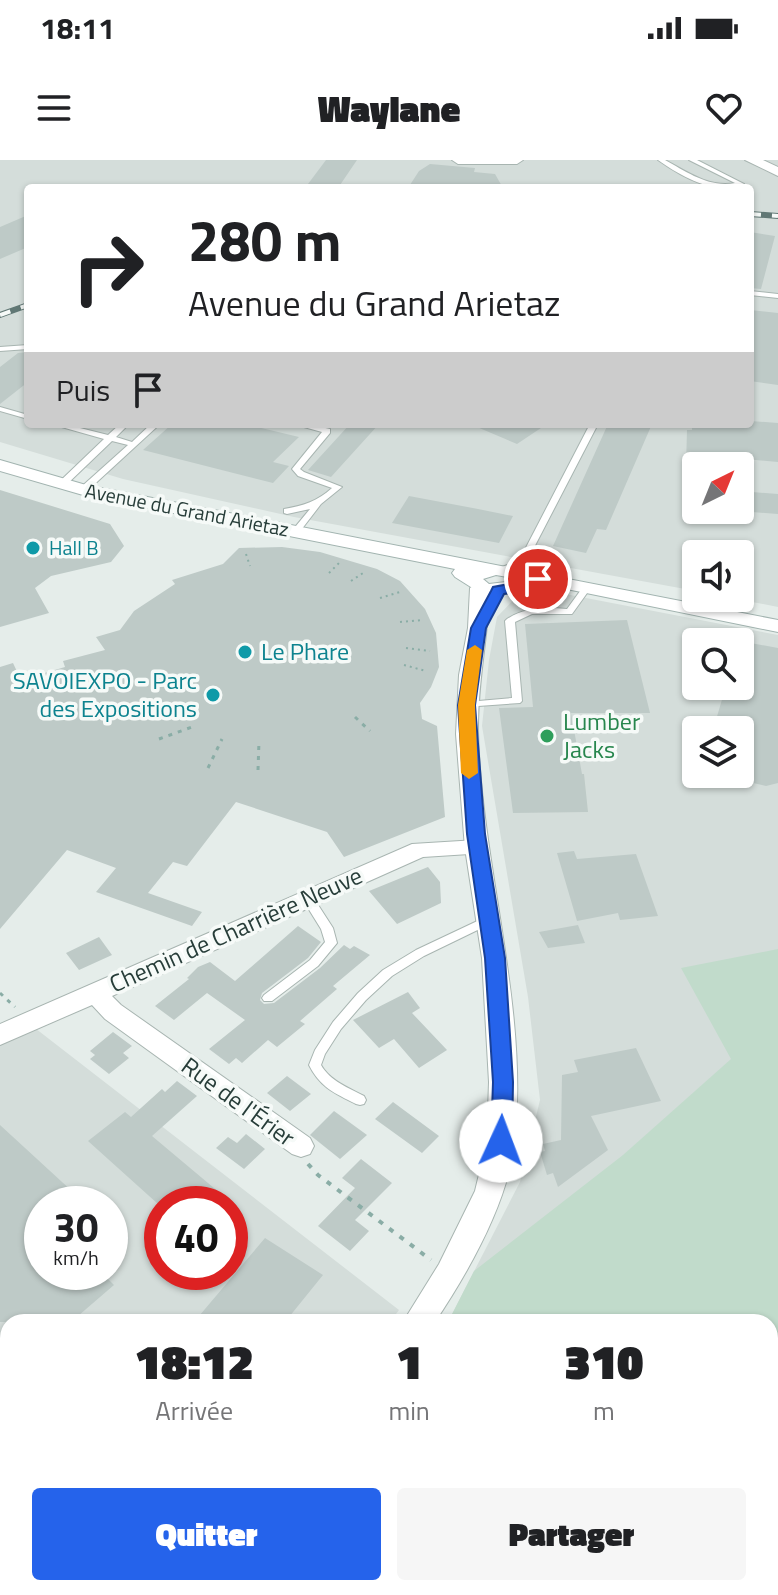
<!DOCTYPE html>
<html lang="fr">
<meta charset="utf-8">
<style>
body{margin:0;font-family:"Titillium Web",sans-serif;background:#f6f6f6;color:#202124;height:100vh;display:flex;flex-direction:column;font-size:30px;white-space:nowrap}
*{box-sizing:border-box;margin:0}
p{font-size:26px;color:#757577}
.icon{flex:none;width:44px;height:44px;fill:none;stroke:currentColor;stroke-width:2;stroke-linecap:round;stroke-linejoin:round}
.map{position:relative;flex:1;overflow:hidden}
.sheet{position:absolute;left:0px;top:1154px;width:778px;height:282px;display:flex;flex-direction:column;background:#fff;border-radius:24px 24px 0 0;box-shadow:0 2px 6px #0004}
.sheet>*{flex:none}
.top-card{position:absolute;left:24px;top:24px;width:730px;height:244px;border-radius:8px;box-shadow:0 2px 6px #0004;background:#fff;color:#202124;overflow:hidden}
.needle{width:52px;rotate:43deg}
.buttons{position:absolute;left:682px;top:292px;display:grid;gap:16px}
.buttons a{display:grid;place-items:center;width:72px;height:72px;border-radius:8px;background:#fff;box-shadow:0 2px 6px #0004;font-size:40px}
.speed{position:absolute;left:24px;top:1026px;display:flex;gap:16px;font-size:40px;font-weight:700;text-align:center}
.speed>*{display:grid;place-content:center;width:104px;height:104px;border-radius:50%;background:#fff;box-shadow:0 2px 6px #0004;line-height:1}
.speed small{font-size:20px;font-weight:400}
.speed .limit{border:12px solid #d22;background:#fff;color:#111}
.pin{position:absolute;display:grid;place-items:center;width:68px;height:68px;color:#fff;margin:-34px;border:4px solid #fff;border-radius:50%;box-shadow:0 2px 8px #0007}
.me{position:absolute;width:88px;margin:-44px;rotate:2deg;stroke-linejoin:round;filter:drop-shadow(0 0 6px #0008)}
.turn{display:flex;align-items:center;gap:28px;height:168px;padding:0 32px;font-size:36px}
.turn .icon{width:104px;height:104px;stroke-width:2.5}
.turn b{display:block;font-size:56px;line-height:68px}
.then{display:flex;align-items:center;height:76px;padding:0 32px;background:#0003;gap:16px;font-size:30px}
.eta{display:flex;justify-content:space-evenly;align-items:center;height:136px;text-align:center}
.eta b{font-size:48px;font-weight:800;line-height:56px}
.action{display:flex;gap:16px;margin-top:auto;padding:16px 32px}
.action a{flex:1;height:92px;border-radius:8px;background:#2563eb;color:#fff;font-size:32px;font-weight:800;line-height:92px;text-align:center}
.action a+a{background:#f6f6f6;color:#202124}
.status{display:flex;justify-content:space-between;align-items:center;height:56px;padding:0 40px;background:#fff;direction:ltr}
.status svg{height:22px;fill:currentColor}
header{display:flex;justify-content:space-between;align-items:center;height:104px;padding:0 32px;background:#fff;font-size:36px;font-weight:800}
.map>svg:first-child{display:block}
.built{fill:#d4ddda;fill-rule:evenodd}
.green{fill:#c1dbcb}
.building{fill:#becac7}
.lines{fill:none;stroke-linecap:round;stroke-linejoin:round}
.service-casing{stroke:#a8b5b1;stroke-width:2}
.minor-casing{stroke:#a8b5b1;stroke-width:2}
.tertiary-casing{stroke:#a8b5b1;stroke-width:2}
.secondary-casing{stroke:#a2b4b0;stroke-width:2}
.path-far2{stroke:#8aada6;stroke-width:2;stroke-dasharray:2 4;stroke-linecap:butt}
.path-far1{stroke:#8aada6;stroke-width:3;stroke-dasharray:4 6;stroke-linecap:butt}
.path{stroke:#8aada6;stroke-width:4;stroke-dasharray:5 8;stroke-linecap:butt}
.service{fill:#fff;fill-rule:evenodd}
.minor{fill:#fff;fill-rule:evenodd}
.tertiary{fill:#fff;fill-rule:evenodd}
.secondary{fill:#fff;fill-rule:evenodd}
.rail-casing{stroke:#617875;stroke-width:6}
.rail{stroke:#f6faf8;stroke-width:4;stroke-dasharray:11;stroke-linecap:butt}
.route{fill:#2563eb;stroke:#184099;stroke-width:2}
.slow{fill:#f59e0b}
.culture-dot{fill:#0f9aa8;stroke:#f6faf8;stroke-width:3}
.leisure-dot{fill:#2e9e5b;stroke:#f6faf8;stroke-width:3}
.labels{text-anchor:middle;stroke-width:7;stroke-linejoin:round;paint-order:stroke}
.far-street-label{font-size:20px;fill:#273d39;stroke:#f6faf8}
.far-culture-label{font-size:20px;fill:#0d838f;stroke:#f6faf8;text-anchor:start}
.culture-label{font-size:24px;fill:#0d838f;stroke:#f6faf8;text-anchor:start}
.leisure-label{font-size:24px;fill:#27864d;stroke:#f6faf8;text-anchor:start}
.street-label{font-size:24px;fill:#273d39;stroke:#f6faf8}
</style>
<div class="status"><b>18:11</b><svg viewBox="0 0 49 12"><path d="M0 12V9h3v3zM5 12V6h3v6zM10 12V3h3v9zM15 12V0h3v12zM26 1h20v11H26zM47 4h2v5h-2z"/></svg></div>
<header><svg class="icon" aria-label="menu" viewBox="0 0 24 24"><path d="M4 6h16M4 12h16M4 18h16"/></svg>Waylane<svg class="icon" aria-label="heart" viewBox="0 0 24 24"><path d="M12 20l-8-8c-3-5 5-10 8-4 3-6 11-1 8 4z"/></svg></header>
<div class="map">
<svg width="778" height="1435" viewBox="0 0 778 1435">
<rect width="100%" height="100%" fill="#e5edea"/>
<path class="built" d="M0 0H778V447L732 438H740V394H696V431L294 357 123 319 0 282ZM28 28H750V264H28ZM696 306H740V350H696Z
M534 431 560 433 778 475V1435H264L269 1428H770V1162H448L520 1022 540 940 528 837 482 566 489 500 497 457 520 433ZM696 482H740V526H696ZM696 570H740V614H696Z
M31 865 399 1150 390 1162H8V1428H109L102 1435H0V880ZM42 1044H110V1112H42ZM162 1044H230V1112H162Z"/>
<path class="green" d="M778 789V1271L770 1267V1162H448L474 1111 623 995 731 899 681 808Z"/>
<path class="building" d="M326 0H357L338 28H305Z
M430 4 475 8 474 12 495 14 503 28H408L419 11Z
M28 55V87L0 99V67Z
M750 72 775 76 761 129 750 128Z
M750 150 778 153V225L750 221Z
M28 192V222L0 244V207L18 193Z
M750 261 778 263V302L734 298V306H686L687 270H692V264H750Z
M172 264H244L299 277 273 302 289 306 273 323 143 290Z
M350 264H379L331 317 308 310Z
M470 264H547L517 284Z
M608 264H652L606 370 597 369 586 393 553 386Z
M0 330 110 364 124 386 111 402 51 416 35 428 49 453 0 467Z
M740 331 778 334V354L740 351Z
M409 336 478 349 513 356 499 383 392 363Z
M282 387 320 392 377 409 400 421 425 449 436 473 439 507 431 527 420 543 422 559 437 566 445 657 344 697 327 672 236 642 187 706 173 702 148 733 202 752 192 766 96 732 116 708 67 690 0 769V507L13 503 21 520 65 507 63 501 105 490 96 477 120 470 134 451 175 424 172 420 223 404 239 388Z
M627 460 650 553H571L582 614H584L588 652 513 653 499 548 533 547 525 464Z
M740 481 778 488V623L766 626 740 620V570H713L726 526H740Z
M574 691 577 699 636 694 658 756 620 760 618 753 577 761 557 693Z
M428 707 440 722 441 743 397 764 369 731Z
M578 765 585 783 548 788 539 772Z
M298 766 321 782 308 798 262 833 260 840 264 844 274 843 320 808 344 785 350 789 354 786 370 795 333 826 337 829 300 861 305 864 277 887 268 880 242 903 236 898 229 904 209 889 245 860 207 833 174 860 155 846 189 819 187 818 198 807 210 802 235 821Z
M99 777 112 795 79 810 66 793Z
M408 832 420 848 412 853 447 890 419 908 394 879 379 888 353 860Z
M113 872 132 886 123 893 129 898 109 914 90 899 95 895 90 891Z
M636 888 661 941 591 956 608 990 558 1027 553 1013 547 1015 540 992 545 991 543 984 561 980 562 915 578 912 574 900Z
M287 916 311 934 290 951 267 933Z
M177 921 197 936 152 976 233 1044H158L88 981 125 952 131 957 162 929 165 932Z
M393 942 439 976 422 993 375 959Z
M334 951 367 975 340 999 310 975Z
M0 965 86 1044H42V1112H101L114 1125 71 1162H0Z
M246 974 265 989 244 1009 216 988 228 977 237 983Z
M361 999 392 1023 355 1060 369 1071 350 1091 318 1066 355 1028 342 1018Z
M265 1078 323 1115 285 1162H194Z"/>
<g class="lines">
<defs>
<path id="service" d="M658 0H665C687 12 709 28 735 23L689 0H697L744 24C715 36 682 17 658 0Z
M750 131 778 134V138L750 135Z
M28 185V189L0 191V187Z
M0 247 28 255V259L0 251Z
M51 264H64L108 275 120 264H129L116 277 132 282 151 264H160L86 332H80V328L128 285 112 281 64 327H58V323L104 279Z
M293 264H307L330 269V273L300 309 304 312 342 327 321 344 298 374 295 375 291 372 310 349 287 354 284 353V349C303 346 318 341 332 328L298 316 292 309 322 272Z
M590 264H598L526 403 505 412H499V408L519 401Z
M586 426 590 429 572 454H532L515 462 522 541 520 543 464 547 462 545 467 542 512 538 505 461 507 459C526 447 545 447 567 449L583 427Z
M309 736 313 737 333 768 337 783 318 806 272 841H264L262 838 264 835 310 800 325 782 321 769 303 740Z
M488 756 492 757 494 760 492 763 424 796 392 816 366 840 341 869 325 894 321 905C330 921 349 928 364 936L366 940 364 944 360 945 356 944C334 933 320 927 309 905L315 890 333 862 358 833 383 810 416 790Z"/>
<path id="minor" d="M452 0H523L517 4H458Z
M477 680 485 683 488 688 485 693 423 697 112 836 121 845 310 978 314 986 310 994 301 997 292 994 105 859 92 845 0 885V864L412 684Z"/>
<path id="tertiary" d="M745 0H763L778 7V16Z
M480 422 490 428C488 477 477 524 478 573 482 709 528 843 515 979 509 1041 469 1111 435 1162H403L439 1104 475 1031 487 981 489 922 482 798 465 688 456 574 459 515 468 468 470 428Z
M202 1428H239L237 1435H200Z"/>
<path id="secondary" d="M0 300 86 325 778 460V472L542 424 540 429 533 431 485 436 455 417 452 413 455 409 83 335 0 311ZM496 415 523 420 489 424 483 419Z"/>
</defs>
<use href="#service" class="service-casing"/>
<use href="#minor" class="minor-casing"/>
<use href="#tertiary" class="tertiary-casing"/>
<use href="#secondary" class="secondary-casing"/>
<path class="path-far2" d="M246 394 250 406
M329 413 341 401
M351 421 366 411
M380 438 400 432
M400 462 423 460
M406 488 430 491
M404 505 426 511"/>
<path class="path-far1" d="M355 557 370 571
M159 579 192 567
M208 608 222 579
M258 610 259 581
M0 833 15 847"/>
<path class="path" d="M308 1004 318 1015 431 1100"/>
<use href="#service" class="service"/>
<use href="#minor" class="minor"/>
<use href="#tertiary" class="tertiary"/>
<use href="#secondary" class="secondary"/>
<defs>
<path id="rail" d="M750 54 778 56
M0 155 28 145"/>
</defs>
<use href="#rail" class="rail-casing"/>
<use href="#rail" class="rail"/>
</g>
<path class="route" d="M538 415 556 422 549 426 504 434 486 468 475 545 485 674 505 798 513 922 512 981 509 987 501 990 494 987 491 981 493 922 485 798 467 674 458 545 471 468 491 431 493 427 531 420Z"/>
<path class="slow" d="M475 485 482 490 475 545 478 613 469 619 461 613 458 545 467 490Z"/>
<g class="culture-dot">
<circle cx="33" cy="388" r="8"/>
<circle cx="245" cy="492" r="8"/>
<circle cx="213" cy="535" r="8"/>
</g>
<circle class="leisure-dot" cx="547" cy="576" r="8"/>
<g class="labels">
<g class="far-street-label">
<text transform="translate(187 350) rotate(11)" y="7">Avenue du Grand Arietaz</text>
</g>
<g class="far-culture-label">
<text x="49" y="395">Hall B</text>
</g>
<g class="culture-label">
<text x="261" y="500">Le Phare</text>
<text x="197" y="529" text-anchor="end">SAVOIEXPO - Parc<tspan x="197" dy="28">des Expositions</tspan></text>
</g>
<g class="leisure-label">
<text x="563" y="570">Lumber<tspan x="563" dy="28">Jacks</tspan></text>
</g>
<g class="street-label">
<text transform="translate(236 770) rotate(-24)" y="8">Chemin de Charrière Neuve</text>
<text transform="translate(238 942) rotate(36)" y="8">Rue de l'Érier</text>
</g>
</g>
</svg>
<div class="buttons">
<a><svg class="needle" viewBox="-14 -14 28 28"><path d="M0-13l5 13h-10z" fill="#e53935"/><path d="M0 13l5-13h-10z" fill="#757577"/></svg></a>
<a><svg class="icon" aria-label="sound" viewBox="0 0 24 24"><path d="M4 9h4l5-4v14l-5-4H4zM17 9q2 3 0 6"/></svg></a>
<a><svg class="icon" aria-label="search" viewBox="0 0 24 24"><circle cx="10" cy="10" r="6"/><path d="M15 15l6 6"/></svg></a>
<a><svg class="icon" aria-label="layers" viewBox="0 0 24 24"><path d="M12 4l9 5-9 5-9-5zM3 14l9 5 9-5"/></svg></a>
</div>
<div class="speed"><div>30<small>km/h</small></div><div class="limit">40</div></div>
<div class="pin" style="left:538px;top:419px;background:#d93025"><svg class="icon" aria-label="arrive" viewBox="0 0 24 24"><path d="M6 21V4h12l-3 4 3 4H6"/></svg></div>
<svg class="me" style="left:501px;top:981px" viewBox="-20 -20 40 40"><circle r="19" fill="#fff"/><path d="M0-13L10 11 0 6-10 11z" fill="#2563eb"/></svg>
<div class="top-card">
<div class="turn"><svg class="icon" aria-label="right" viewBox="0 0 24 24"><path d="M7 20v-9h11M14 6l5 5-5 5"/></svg><div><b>280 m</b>Avenue du Grand Arietaz</div></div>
<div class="then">Puis<svg class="icon" aria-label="arrive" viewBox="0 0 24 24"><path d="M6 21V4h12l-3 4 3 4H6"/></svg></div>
</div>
<section class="sheet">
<div class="eta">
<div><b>18:12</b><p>Arrivée</p></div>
<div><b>1</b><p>min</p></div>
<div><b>310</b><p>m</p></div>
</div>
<div class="action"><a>Quitter</a><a>Partager</a></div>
</section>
</div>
